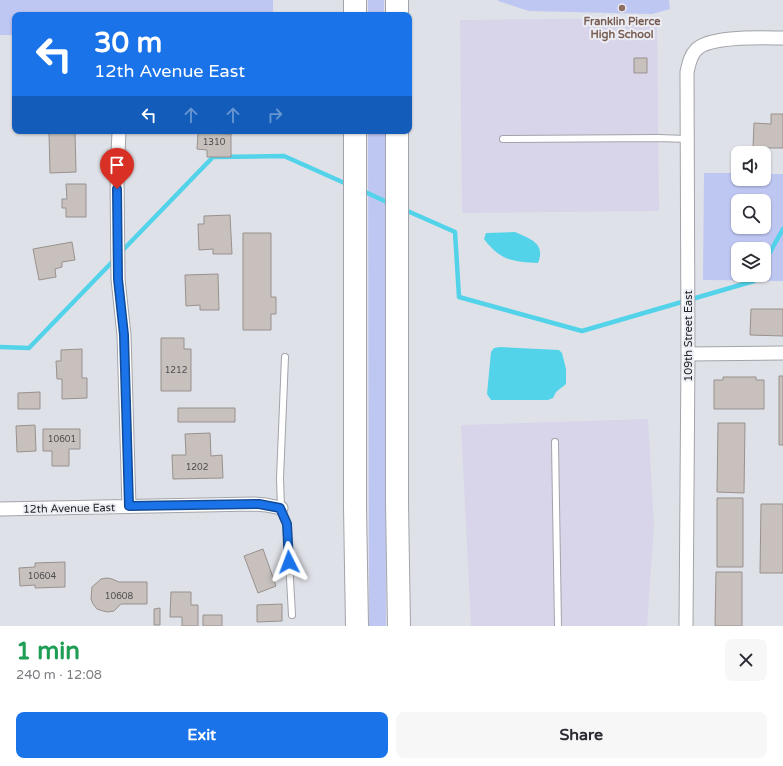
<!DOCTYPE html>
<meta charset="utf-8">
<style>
body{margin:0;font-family:"Varela Round",sans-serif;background:#f7f7f7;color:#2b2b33;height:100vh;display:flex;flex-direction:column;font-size:15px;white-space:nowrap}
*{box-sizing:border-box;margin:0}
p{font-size:13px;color:#7c7c81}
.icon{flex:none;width:22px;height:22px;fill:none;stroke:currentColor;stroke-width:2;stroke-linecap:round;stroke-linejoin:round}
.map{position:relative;height:626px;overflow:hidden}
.panel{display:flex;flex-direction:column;background:#fff;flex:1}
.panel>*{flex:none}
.top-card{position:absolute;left:12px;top:12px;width:400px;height:122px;border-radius:8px;box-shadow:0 1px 3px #0004;background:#1a73e8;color:#fff;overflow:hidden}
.tools{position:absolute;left:731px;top:146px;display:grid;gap:8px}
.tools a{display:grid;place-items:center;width:40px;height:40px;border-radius:8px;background:#fff;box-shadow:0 1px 3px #0004;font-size:20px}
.pin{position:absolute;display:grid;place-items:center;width:34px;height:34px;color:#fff;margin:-41px -17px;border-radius:50% 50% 50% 0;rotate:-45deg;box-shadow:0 0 4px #0007}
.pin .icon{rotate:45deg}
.me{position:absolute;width:44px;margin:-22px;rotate:357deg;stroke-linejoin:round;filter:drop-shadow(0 0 3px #0008)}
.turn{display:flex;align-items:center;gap:14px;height:84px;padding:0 16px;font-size:18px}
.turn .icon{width:52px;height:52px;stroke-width:2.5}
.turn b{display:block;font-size:28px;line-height:34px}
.lanes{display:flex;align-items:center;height:38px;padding:0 16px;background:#0003;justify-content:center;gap:20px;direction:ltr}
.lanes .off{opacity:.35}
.round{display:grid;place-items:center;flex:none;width:42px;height:42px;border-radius:8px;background:#f7f7f7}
.summary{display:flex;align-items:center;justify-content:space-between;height:68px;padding:0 16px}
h1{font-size:24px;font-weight:800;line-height:30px;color:#1e9e55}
.cta{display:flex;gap:8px;margin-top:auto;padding:8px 16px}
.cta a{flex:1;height:46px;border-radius:8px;background:#1a73e8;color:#fff;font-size:16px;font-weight:800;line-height:46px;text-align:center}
.cta a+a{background:#f7f7f7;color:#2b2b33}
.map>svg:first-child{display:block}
.industrial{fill:#d8d4ea}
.green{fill:#bec6f2;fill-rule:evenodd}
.water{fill:#52d3e9}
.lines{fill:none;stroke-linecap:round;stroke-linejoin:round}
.stream{stroke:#52d3e9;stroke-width:4.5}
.building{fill:#c7c0bd;stroke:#98918e}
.lane-casing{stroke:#a3a4aa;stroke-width:8}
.street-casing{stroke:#a3a4aa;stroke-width:15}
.highway-casing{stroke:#a3a4aa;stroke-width:24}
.lane{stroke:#fff;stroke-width:6}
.street{stroke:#fff;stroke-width:13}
.highway{stroke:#fff;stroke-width:22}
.route-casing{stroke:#114b97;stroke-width:10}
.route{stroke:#1a73e8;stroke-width:7}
.education-dot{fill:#8d6e63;stroke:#edeef5;stroke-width:1.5}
.labels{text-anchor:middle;stroke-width:4;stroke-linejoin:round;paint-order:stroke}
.number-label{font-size:9px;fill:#4e4c4d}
.education-label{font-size:11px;font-weight:bold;fill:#785e54;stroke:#edeef5}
.street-label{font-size:11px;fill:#252628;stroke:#edeef5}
</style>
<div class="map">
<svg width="783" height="626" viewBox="0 0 783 626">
<rect width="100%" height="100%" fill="#dfe1e8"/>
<path class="industrial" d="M657 18 659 211 462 213 460 20Z
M648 419 654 526 647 626H471L461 425Z"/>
<path class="green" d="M0 0H273V15H15V35H0Z
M368 0H384V15H368Z
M498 0H669L670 9 652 14 529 11 498 1Z
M368 131H385L386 626H369Z
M704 173H738V179H764V174H783V281L703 280ZM738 201H764V227H738ZM738 249H764V275H738Z"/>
<path class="water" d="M515 232C530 239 546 243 538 263 512 262 500 260 484 239L486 233Z
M500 347 559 350 562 353 566 369V384L556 392 553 398 548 400H491L487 394 491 352 494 348Z"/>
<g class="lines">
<path class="stream" d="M361 190 391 204
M403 209 455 232 459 297 582 331 754 281 757 275
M121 252 213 157 284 156 349 185
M764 263 783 229
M0 347 29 348 115 259"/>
</g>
<path class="building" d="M634 58H647V73H634Z
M771 114H783V148H753L754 123 771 124Z
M75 132 76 172 50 173 49 133Z
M198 133 231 134V157H207V150L197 149Z
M66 184H86V217H66V208H62V199H67Z
M230 215 232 254H213V249L199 250 198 224H204V216Z
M243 233H271V297H276V314H271V330H243Z
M72 242 75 260 62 262V267L55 269 56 277 39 280 33 249Z
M218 274 219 310H200V305L186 306 185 275Z
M751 309H783V336L750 335Z
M161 338H184V349H191V391H161Z
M82 349V378H87V398L62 399V379H57L56 361H61V350Z
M779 376H783V445H779Z
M723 377H756V380H764V409H714V380H723Z
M40 392V409H18V393Z
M178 408H235V422H178Z
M718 423H745L744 493 717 492Z
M35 425 36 451 17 452 16 426Z
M43 429H80V449H69V466H52V451H43Z
M210 433 211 456 222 455 223 478 173 479 172 455H186L185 434Z
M717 498H743V567H717Z
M761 504H783V573H760Z
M263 549 276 586 258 593 244 556Z
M65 562V587L35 588V585L20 586 19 568 35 567V563Z
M716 572H742V626H715Z
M107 578 112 579 119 582H147V604H121L114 611 108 612 103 611 97 609 93 604 91 599 92 587 101 579Z
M171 592H191V605H198V626H182V617H170Z
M282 604V621L257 622V605Z
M160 608V625H154V609Z
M203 615H222V626H203Z"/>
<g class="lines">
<defs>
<path id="lane" d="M503 139 658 138 687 139
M285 357 280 478 281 508 287 525 292 615
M555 442 558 626"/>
<path id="street" d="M119 132 117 174 118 279 124 335 129 506
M688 354 783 353
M0 509 254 504 266 505 281 508
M686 626 688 354 687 72C689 64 690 56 696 50 709 35 764 38 783 38"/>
<path id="highway" d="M355 0V15
M397 15V0
M355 131V507L357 626
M397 131V503L399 626"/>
</defs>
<use href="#lane" class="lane-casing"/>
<use href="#street" class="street-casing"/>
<use href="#highway" class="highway-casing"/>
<use href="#lane" class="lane"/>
<use href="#street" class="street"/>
<use href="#highway" class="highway"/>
</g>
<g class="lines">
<defs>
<path id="route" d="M117 189 118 279 124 335 129 506 259 504 280 508 287 524 289 562"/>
</defs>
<use href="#route" class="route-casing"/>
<use href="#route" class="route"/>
</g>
<circle class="education-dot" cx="622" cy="8" r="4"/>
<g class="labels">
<g class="number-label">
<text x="214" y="145">1310</text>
<text x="176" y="373">1212</text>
<text x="62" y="442">10601</text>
<text x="197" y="470">1202</text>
<text x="42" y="579">10604</text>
<text x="119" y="599">10608</text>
</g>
<g class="education-label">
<text x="622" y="25">Franklin Pierce<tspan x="622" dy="13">High School</tspan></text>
</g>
<g class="street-label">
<text transform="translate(688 336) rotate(-90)" y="4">109th Street East</text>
<text transform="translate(69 508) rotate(-1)" y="4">12th Avenue East</text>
</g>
</g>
</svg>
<div class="tools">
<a><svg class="icon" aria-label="sound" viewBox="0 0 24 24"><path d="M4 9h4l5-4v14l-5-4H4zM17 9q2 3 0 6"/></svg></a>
<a><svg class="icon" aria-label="search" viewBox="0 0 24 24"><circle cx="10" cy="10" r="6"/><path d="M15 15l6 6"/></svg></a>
<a><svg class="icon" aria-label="layers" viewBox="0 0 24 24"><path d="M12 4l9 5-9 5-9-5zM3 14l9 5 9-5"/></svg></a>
</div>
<div class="pin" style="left:117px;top:189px;background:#d93025"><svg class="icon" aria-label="arrive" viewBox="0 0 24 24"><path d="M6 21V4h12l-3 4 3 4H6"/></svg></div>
<svg class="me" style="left:289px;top:562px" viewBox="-20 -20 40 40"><path d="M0-17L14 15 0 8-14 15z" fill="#1a73e8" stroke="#fff" stroke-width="4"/></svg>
<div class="top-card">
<div class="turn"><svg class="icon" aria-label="left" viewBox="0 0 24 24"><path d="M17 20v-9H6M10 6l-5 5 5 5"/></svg><div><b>30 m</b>12th Avenue East</div></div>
<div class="lanes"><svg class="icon" aria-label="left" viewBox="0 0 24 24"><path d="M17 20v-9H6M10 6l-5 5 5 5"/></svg><svg class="icon off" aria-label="ahead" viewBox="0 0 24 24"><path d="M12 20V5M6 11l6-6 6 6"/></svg><svg class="icon off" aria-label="ahead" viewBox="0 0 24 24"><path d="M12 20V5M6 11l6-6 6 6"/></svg><svg class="icon off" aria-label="right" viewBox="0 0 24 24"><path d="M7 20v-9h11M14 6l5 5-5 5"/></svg></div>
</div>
</div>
<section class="panel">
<div class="summary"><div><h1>1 min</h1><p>240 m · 12:08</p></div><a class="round"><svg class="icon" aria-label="close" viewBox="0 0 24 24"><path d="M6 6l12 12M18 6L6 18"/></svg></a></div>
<div class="cta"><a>Exit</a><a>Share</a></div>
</section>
